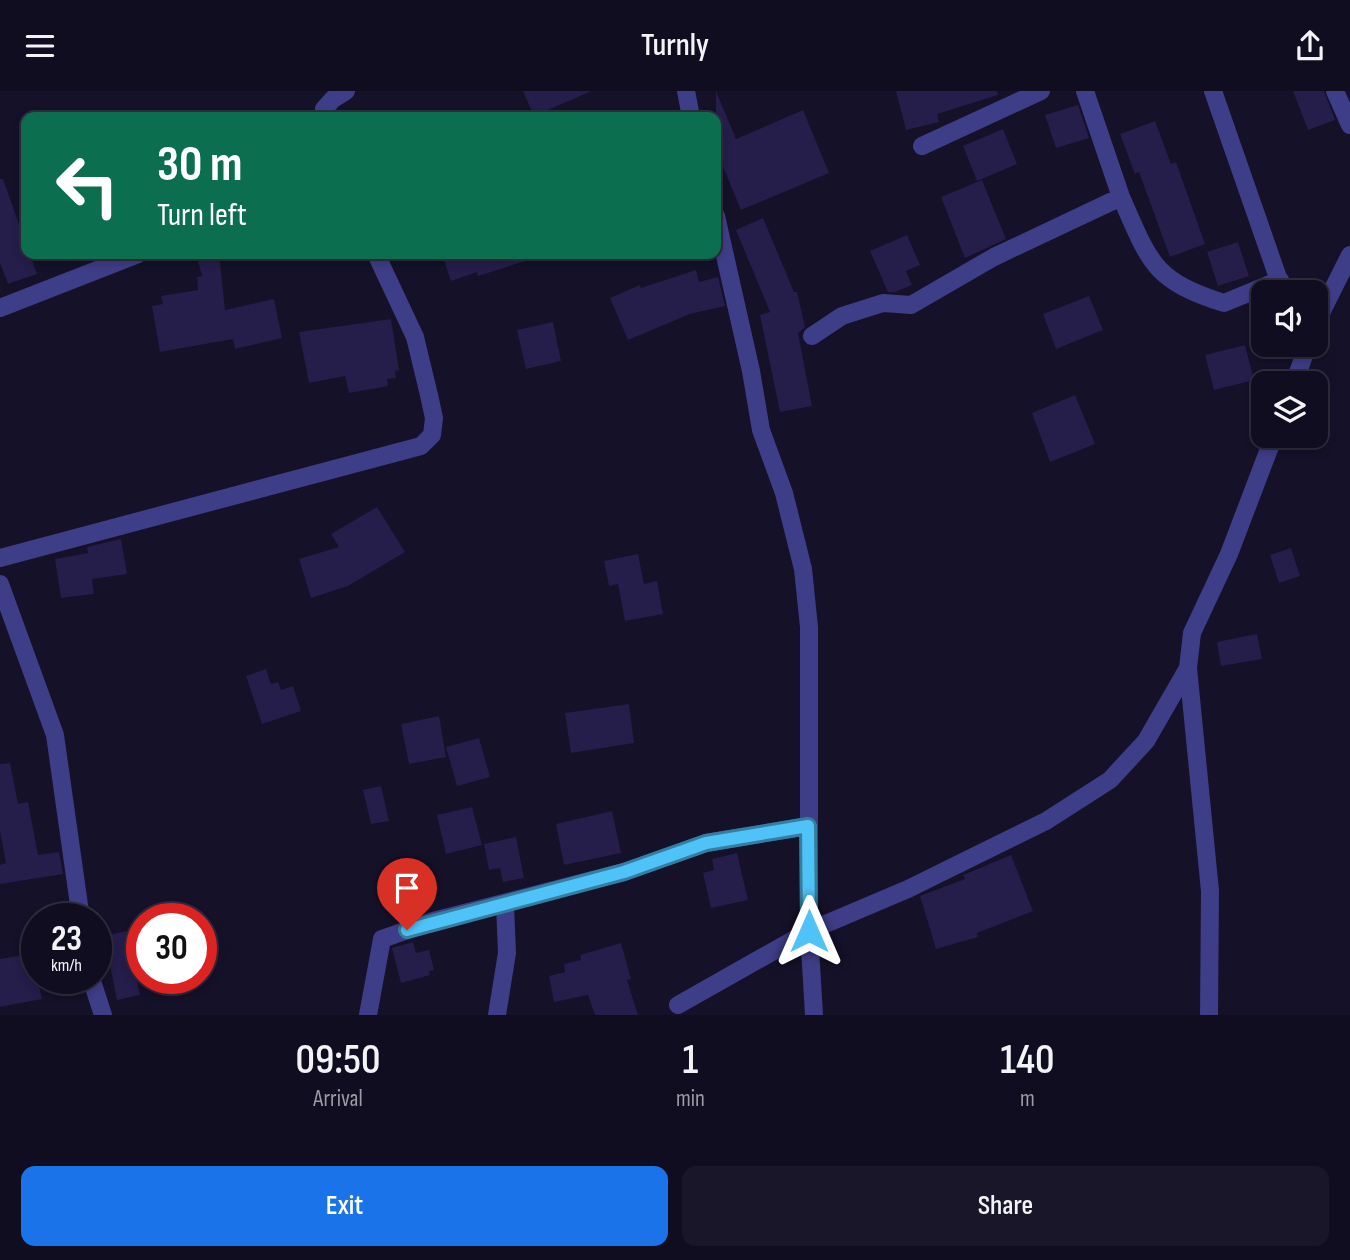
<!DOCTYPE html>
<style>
body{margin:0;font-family:"Sofia Sans Condensed",sans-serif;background:#181628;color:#f1f3f6;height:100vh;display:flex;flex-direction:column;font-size:26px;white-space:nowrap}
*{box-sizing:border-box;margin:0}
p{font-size:23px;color:#9b9ca4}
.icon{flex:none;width:38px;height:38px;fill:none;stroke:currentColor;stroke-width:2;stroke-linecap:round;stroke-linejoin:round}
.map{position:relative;height:924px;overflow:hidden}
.side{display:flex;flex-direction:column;background:#0f0d1f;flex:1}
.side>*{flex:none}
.hud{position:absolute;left:21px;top:21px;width:700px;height:147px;border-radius:14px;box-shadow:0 4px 10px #0003,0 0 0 2px #2f2d3d;background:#0b6e4f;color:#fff;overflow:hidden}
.tools{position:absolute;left:1251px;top:189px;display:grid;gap:14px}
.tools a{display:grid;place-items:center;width:77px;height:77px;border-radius:14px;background:#0f0d1f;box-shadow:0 4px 10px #0003,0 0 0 2px #2f2d3d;font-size:35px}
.speed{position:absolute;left:21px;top:812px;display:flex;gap:14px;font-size:35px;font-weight:700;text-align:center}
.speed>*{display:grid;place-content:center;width:91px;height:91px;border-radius:50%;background:#0f0d1f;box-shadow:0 4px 10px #0003,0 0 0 2px #2f2d3d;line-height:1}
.speed small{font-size:18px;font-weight:400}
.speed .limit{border:10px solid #d22;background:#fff;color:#111}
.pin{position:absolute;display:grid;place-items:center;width:60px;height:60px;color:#fff;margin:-72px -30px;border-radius:50% 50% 50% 0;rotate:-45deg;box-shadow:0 0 7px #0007}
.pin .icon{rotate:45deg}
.me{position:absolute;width:77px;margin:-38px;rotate:0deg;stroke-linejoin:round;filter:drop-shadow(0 0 5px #0008)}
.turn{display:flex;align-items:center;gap:24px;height:147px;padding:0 21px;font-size:32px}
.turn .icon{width:91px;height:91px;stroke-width:2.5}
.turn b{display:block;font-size:49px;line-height:60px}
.eta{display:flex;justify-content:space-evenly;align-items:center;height:119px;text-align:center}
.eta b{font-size:42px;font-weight:600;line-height:49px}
.action{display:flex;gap:14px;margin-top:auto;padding:14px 21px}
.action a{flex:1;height:80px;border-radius:14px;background:#1a73e8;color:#fff;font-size:28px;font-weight:600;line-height:80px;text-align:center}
.action a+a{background:#181628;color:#f1f3f6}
header{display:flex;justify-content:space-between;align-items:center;height:91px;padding:0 21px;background:#0f0d1f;font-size:32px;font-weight:600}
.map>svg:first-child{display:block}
.building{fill:#251d4a}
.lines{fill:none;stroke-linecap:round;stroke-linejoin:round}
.minor{stroke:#3e3d87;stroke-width:18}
.route-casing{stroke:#337fa1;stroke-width:18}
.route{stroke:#4fc3f7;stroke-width:12}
</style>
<header><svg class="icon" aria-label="menu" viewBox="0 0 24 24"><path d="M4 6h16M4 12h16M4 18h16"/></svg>Turnly<svg class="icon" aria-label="share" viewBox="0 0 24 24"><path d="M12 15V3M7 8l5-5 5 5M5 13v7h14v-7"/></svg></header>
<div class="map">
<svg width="1350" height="924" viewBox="0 0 1350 924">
<rect width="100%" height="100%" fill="#141129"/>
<path class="building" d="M523 0H592L534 25Z
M716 0 736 48 803 19 829 82 741 119 716 59Z
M896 0H997L998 4 937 23 939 31 906 39Z
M1293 0H1324L1335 29 1308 39Z
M1078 14 1089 47 1056 57 1045 24Z
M1155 30 1171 73 1176 71 1205 153 1170 166 1139 81 1135 83 1120 43Z
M1003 38 1017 73 977 90 963 55Z
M0 88H3L26 153V163H30L37 183 8 193 0 172Z
M982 89 1006 148 965 167 941 106Z
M763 127 794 201H797L805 236 798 242 812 315 780 321 760 224 770 221 736 139Z
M907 144 920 174 906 180 912 194 895 201H888L870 160Z
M1238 151 1249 185 1218 195 1207 161Z
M196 163H219L225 219 274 208 282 247 235 258 233 248 160 261 152 215 163 213 161 205 198 199 197 186 202 185Z
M442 163H535V167L478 185 477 181 451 190Z
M696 179 699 191 718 186 725 215 690 223 628 249 610 207 640 194 641 197Z
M1089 205 1103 239 1056 258 1043 223Z
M391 228 399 279 395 280 396 287 387 288 388 295 349 302 345 285 309 292 299 241Z
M553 231 561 270 526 278 517 239Z
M1245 254 1254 289 1214 299 1205 264Z
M1075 304 1095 353 1050 371 1032 322Z
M377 416 405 461 348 495 311 507 299 468 339 456 331 443Z
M121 448 127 483 92 488 94 503 61 507 55 468 88 462 87 456Z
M1291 457 1300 485 1279 492 1270 464Z
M638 463 644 493 657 490 663 523 625 530 618 493 609 495 604 470Z
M1257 543 1262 568 1221 575 1217 551Z
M266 578 271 593 278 591 281 599 293 595 301 620 262 633 246 585Z
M629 613 634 652 571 662 565 622Z
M439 625 446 666 409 673 401 633Z
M479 647 490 686 457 695 446 656Z
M10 672 18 713 28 711 38 764 59 761 63 783 0 793V774L6 772 0 740V673Z
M381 695 389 730 371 733 363 699Z
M472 716 482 754 446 763 437 724Z
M612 720 621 762 564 774 556 733Z
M516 746 524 787 503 791 500 777 489 779 484 753Z
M737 762 748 809 711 817 703 782 714 779 712 768Z
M1011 764 1033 820 977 842 978 846 936 858 920 805 965 788 963 784Z
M414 772 421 809 394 814 387 778Z
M126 840 140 904 117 909 104 845Z
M413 851 416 862 429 859 434 879 429 880 430 884 401 892 392 857Z
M621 852 631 888 627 889 638 924H595L588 904 554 911 549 885 565 881 564 873 581 869 580 864Z
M37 862V887L42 908 0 916V868Z"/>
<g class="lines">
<path class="minor" d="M686 0 691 26
M1213 0 1283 201
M1335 0 1350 34
M326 26 324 18 333 8 346 0
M922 55 1041 0
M1121 106C1150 171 1152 189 1224 212L1280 189
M716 125 751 280 761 339 784 402 803 478 809 536V840L814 924
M0 217 138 163
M1316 232 1350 164
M812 245 842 225 883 212 911 214 994 166 1121 106 1085 0
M1294 292 1308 254
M0 467 421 355 432 344 434 327 429 304 415 246 376 163
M0 493 55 644 81 828
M91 887 103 924
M678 914 809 840 908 798 1046 730 1110 689 1146 650 1188 577
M368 924 382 848 433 830 624 781 706 752 808 735
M497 924 507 862 505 814
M1209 924 1210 800 1188 577 1192 542 1229 463 1274 345"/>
</g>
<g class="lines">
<defs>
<path id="route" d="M407 839 624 781 706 752 808 735 809 840"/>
</defs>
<use href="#route" class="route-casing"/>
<use href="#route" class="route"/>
</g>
</svg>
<div class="tools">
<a><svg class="icon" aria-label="sound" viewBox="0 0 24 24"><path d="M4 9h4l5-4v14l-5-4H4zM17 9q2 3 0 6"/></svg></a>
<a><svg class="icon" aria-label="layers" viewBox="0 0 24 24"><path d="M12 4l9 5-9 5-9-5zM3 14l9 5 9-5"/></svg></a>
</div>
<div class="speed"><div>23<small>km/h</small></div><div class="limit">30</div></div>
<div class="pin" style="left:407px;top:839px;background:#d93025"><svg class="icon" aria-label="arrive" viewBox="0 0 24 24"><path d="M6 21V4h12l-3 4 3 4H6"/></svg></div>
<svg class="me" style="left:809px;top:840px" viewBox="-20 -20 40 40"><path d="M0-17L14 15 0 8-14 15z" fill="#4fc3f7" stroke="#fff" stroke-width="4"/></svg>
<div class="hud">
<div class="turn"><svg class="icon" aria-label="left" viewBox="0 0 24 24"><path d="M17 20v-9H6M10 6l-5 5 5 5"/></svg><div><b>30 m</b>Turn left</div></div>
</div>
</div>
<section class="side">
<div class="eta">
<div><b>09:50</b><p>Arrival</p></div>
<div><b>1</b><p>min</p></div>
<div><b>140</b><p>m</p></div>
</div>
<div class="action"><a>Exit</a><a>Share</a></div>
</section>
